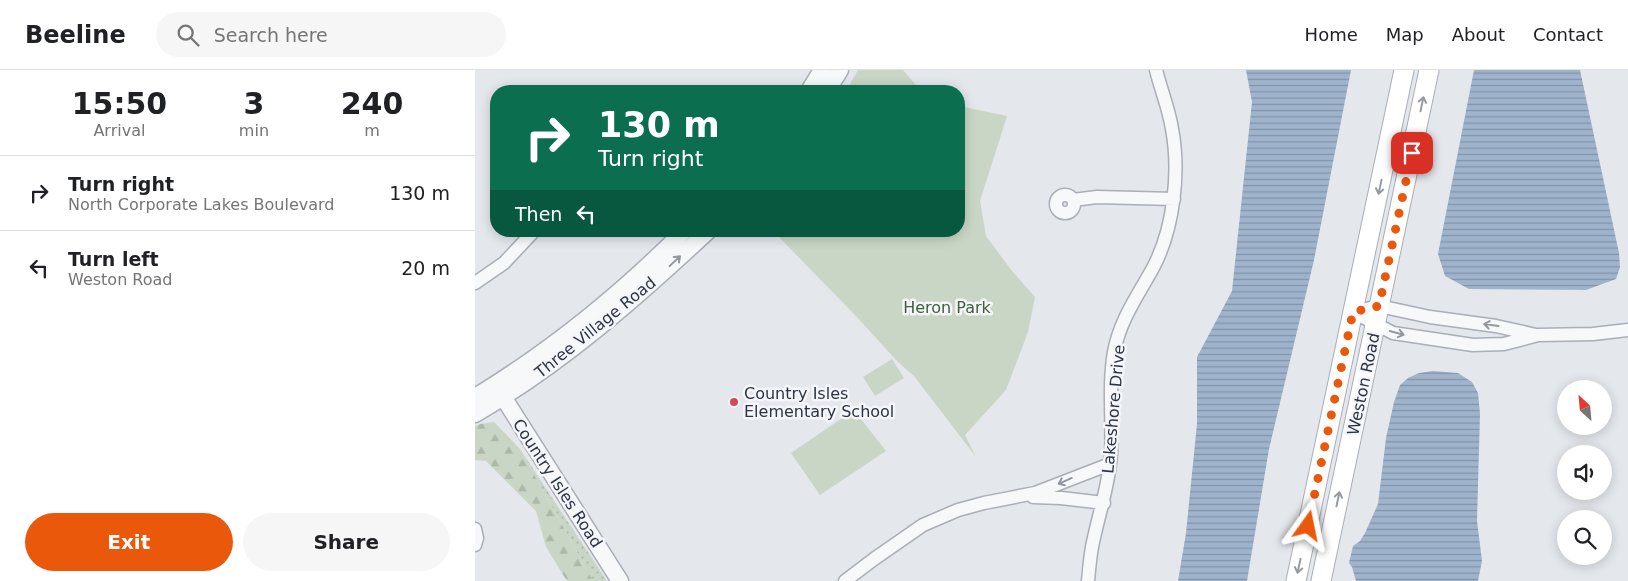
<!DOCTYPE html>
<style>
body{margin:0;font-family:"DejaVu Sans",sans-serif;background:#f6f6f6;color:#202124;height:100vh;display:flex;flex-direction:column;font-size:19px;white-space:nowrap}
*{box-sizing:border-box;margin:0}
p{font-size:16px;color:#757577}
.icon{flex:none;width:28px;height:28px;fill:none;stroke:currentColor;stroke-width:2;stroke-linecap:round;stroke-linejoin:round}
.map{position:relative;flex:1;overflow:hidden}
.side{display:flex;flex-direction:column;background:#fff;width:475px}
.side>*{flex:none}
.banner{position:absolute;left:15px;top:15px;width:475px;height:152px;border-radius:20px;box-shadow:0 2px 12px #0003;background:#0b6e4f;color:#fff;overflow:hidden}
.needle{width:32px;rotate:334deg}
.fabs{position:absolute;left:1082px;top:310px;display:grid;gap:10px}
.fabs a{display:grid;place-items:center;width:55px;height:55px;border-radius:50%;background:#fff;box-shadow:0 2px 12px #0003;font-size:25px}
.pin{position:absolute;display:grid;place-items:center;width:42px;height:42px;color:#fff;margin:-21px;border-radius:10px;box-shadow:0 2px 8px #0006}
.me{position:absolute;width:55px;margin:-28px;rotate:12deg;stroke-linejoin:round;filter:drop-shadow(0 0 4px #0008)}
.turn{display:flex;align-items:center;gap:18px;height:105px;padding:0 25px;font-size:22px}
.turn .icon{width:65px;height:65px;stroke-width:2.5}
.turn b{display:block;font-size:35px;line-height:42px}
.then{display:flex;align-items:center;height:48px;padding:0 25px;background:#0003;gap:10px;font-size:19px}
.eta{display:flex;justify-content:space-evenly;align-items:center;height:85px;text-align:center}
.eta b{font-size:30px;font-weight:800;line-height:35px}
.cta{display:flex;gap:10px;margin-top:auto;padding:10px 25px}
.cta a{flex:1;height:58px;border-radius:30px;background:#ea580c;color:#fff;font-size:20px;font-weight:800;line-height:58px;text-align:center}
.cta a+a{background:#f6f6f6;color:#202124}
ul{padding:0;list-style:none}
li{display:flex;align-items:center;gap:15px;height:75px;padding:0 25px;border-top:1px solid #e0e0e0}
li div{flex:1}
li b{display:block;font-size:19px}
li em{font-style:normal}
header{display:flex;align-items:center;gap:30px;box-sizing:border-box;height:70px;padding:0 25px;background:#fff;border-bottom:1px solid #e0e0e0}
header strong{font-size:24px}
nav{display:flex;gap:28px;margin-inline-start:auto;font-size:18px}
.search{width:350px;height:45px;background:#f6f6f6;display:flex;align-items:center;gap:12px;box-sizing:border-box;padding:0 18px;border-radius:28px;color:#757577;font-size:19px}
main{display:flex;flex:1;min-height:0}
.map>svg:first-child{display:block}
.grass{fill:url(#grass-dots)}
.forest{fill:url(#forest-firs)}
.green{fill:#c9d6c5}
.water{fill:url(#water-rules)}
.lines{fill:none;stroke-linecap:round;stroke-linejoin:round}
.minor-casing{stroke:#a9aeb7;stroke-width:15}
.tertiary-casing{stroke:#a9aeb7;stroke-width:19}
.secondary-casing{stroke:#a9aeb7;stroke-width:21}
.minor{stroke:#f7f8fa;stroke-width:12}
.tertiary{stroke:#f7f8fa;stroke-width:16}
.secondary{stroke:#fff;stroke-width:19}
.oneway{stroke:#959aa2}
.oneway2{stroke:#9196a0}
.route{stroke:#ea580c;stroke-width:9;stroke-dasharray:0 16.2}
.poi-dot{fill:#d1495b;stroke:#f4f6f9;stroke-width:2}
.labels{text-anchor:middle;stroke-width:5;stroke-linejoin:round;paint-order:stroke}
.park-label{font-size:16px;fill:#3f6138;stroke:#f4f6f9}
.street-label{font-size:16px;fill:#2b3445;stroke:#f4f6f9}
.poi-label{font-size:16px;fill:#2b3445;stroke:#f4f6f9;text-anchor:start}
</style>
<header>
<strong>Beeline</strong>
<div class="search"><svg class="icon" aria-label="search" viewBox="0 0 24 24"><circle cx="10" cy="10" r="6"/><path d="M15 15l6 6"/></svg>Search here</div>
<nav><a>Home</a><a>Map</a><a>About</a><a>Contact</a></nav>
</header>
<main>
<section class="side">
<div class="eta">
<div><b>15:50</b><p>Arrival</p></div>
<div><b>3</b><p>min</p></div>
<div><b>240</b><p>m</p></div>
</div>
<ul>
<li><svg class="icon" aria-label="right" viewBox="0 0 24 24"><path d="M7 20v-9h11M14 6l5 5-5 5"/></svg><div><b>Turn right</b><p>North Corporate Lakes Boulevard</p></div><em>130 m</em></li>
<li><svg class="icon" aria-label="left" viewBox="0 0 24 24"><path d="M17 20v-9H6M10 6l-5 5 5 5"/></svg><div><b>Turn left</b><p>Weston Road</p></div><em>20 m</em></li>
</ul>
<div class="cta"><a>Exit</a><a>Share</a></div>
</section>
<div class="map">
<svg width="1153" height="511" viewBox="0 0 1153 511">
<defs>
<pattern id="grass-dots" width="8" height="8" patternUnits="userSpaceOnUse" patternTransform="scale(1.25)"><rect width="8" height="8" fill="#c9d6c5"/><path d="M2 2h.1M6 6h.1" fill="none" stroke="#adb8ab" stroke-width="1.8" stroke-linecap="round"/></pattern>
<pattern id="forest-firs" width="22" height="20" patternUnits="userSpaceOnUse" patternTransform="scale(1.25)"><rect width="22" height="20" fill="#c9d6c5"/><path d="M5 1l3.5 6h-7zM16 11l3.5 6h-7z" fill="#adb8ab"/></pattern>
<pattern id="water-rules" width="6" height="5" patternUnits="userSpaceOnUse" patternTransform="scale(1.25)"><rect width="6" height="5" fill="#9fb4cc"/><path d="M0 2.5h6" fill="none" stroke="#8293a7"/></pattern>
</defs>
<rect width="100%" height="100%" fill="#e4e7ec"/>
<path class="grass" d="M45 379 132 511H118Z"/>
<path class="forest" d="M19 352 45 379 118 511H92L71 477 61 441 11 391 0 390V356L5 354Z"/>
<path class="green" d="M383 0H428L446 21H371Z
M484 36 532 46 505 131 511 166 537 201 560 227 553 262 531 320 490 365 501 387 439 306 423 292 379 244 298 161H484Z
M417 289 429 308 400 326 388 307Z
M379 340 411 381 345 425 316 383Z"/>
<path class="water" d="M771 0H876L839 190 794 379 772 511H703L711 463 722 354V287L757 221 777 32Z
M999 0H1105L1144 183 1145 197 1141 209 1111 220 994 219 970 206 963 184Z
M958 301 983 303 997 312 1003 323 1005 344 1002 451 1007 491 1003 511H881L877 497 874 493 878 476 885 471 890 463 903 434 911 368 919 332 925 315 933 308 944 303Z"/>
<g class="lines">
<defs>
<path id="minor" d="M581 134a9 9 0 1 1 18 0a9 9 0 1 1-18 0Z
M598 130 622 127 699 129
M0 213 29 193 59 161
M878 242 918 263 998 275 1029 274 1063 265 1118 264 1153 260
M878 242 904 236 955 247 1021 256 1061 265
M558 427 586 428 629 433
M0 459 2 468 0 475
M370 511 399 489 448 455 483 440 509 433 560 423 635 394
M613 511C614 500 615 488 617 477 623 446 634 416 636 384 638 350 633 316 639 282 645 249 664 224 679 196 699 157 705 101 697 59 694 39 686 20 681 0"/>
<path id="tertiary" d="M334 21 347 0
M352 21 365 0
M23 319 145 511
M0 327C76 281 146 224 209 161
M0 344C86 294 160 229 233 161"/>
<path id="secondary" d="M821 511 929 0
M846 511 954 0"/>
</defs>
<use href="#minor" class="minor-casing"/>
<use href="#tertiary" class="tertiary-casing"/>
<use href="#secondary" class="secondary-casing"/>
<use href="#minor" class="minor"/>
<use href="#tertiary" class="tertiary"/>
<use href="#secondary" class="secondary"/>
</g>
<defs><path id="oneway-shaft" d="M-6 0H5M1.5-3L5.5 0L1.5 3" fill="none" stroke-width="1.6" stroke-linecap="round" stroke-linejoin="round" transform="scale(1.25)"/></defs>
<g class="oneway">
<use href="#oneway-shaft" transform="translate(947 34) rotate(-78)"/>
<use href="#oneway-shaft" transform="translate(905 117) rotate(102)"/>
<use href="#oneway-shaft" transform="translate(863 429) rotate(-78)"/>
<use href="#oneway-shaft" transform="translate(824 496) rotate(102)"/>
</g>
<g class="oneway2">
<use href="#oneway-shaft" transform="translate(200 191) rotate(-43)"/>
<use href="#oneway-shaft" transform="translate(1016 255) rotate(-172)"/>
<use href="#oneway-shaft" transform="translate(922 263) rotate(15)"/>
<use href="#oneway-shaft" transform="translate(590 411) rotate(156)"/>
</g>
<g class="lines">
<path class="route" d="M833 456 878 242 904 236 937 83"/>
</g>
<circle class="poi-dot" cx="259" cy="332" r="5"/>
<g class="labels">
<g class="park-label">
<text x="472" y="243">Heron Park</text>
</g>
<g class="street-label">
<text transform="translate(120 257) rotate(-39)" y="6">Three Village Road</text>
<text transform="translate(888 314) rotate(-78)" y="6">Weston Road</text>
<text transform="translate(638 339) rotate(-85)" y="6">Lakeshore Drive</text>
<text transform="translate(83 413) rotate(57)" y="6">Country Isles Road</text>
</g>
<g class="poi-label">
<text x="269" y="329">Country Isles<tspan x="269" dy="18">Elementary School</tspan></text>
</g>
</g>
</svg>
<div class="fabs">
<a><svg class="needle" viewBox="-14 -14 28 28"><path d="M0-13l5 13h-10z" fill="#e53935"/><path d="M0 13l5-13h-10z" fill="#757577"/></svg></a>
<a><svg class="icon" aria-label="sound" viewBox="0 0 24 24"><path d="M4 9h4l5-4v14l-5-4H4zM17 9q2 3 0 6"/></svg></a>
<a><svg class="icon" aria-label="search" viewBox="0 0 24 24"><circle cx="10" cy="10" r="6"/><path d="M15 15l6 6"/></svg></a>
</div>
<div class="pin" style="left:937px;top:83px;background:#d93025"><svg class="icon" aria-label="arrive" viewBox="0 0 24 24"><path d="M6 21V4h12l-3 4 3 4H6"/></svg></div>
<svg class="me" style="left:833px;top:456px" viewBox="-20 -20 40 40"><path d="M0-17L14 15 0 8-14 15z" fill="#ea580c" stroke="#fff" stroke-width="4"/></svg>
<div class="banner">
<div class="turn"><svg class="icon" aria-label="right" viewBox="0 0 24 24"><path d="M7 20v-9h11M14 6l5 5-5 5"/></svg><div><b>130 m</b>Turn right</div></div>
<div class="then">Then<svg class="icon" aria-label="left" viewBox="0 0 24 24"><path d="M17 20v-9H6M10 6l-5 5 5 5"/></svg></div>
</div>
</div>
</main>
